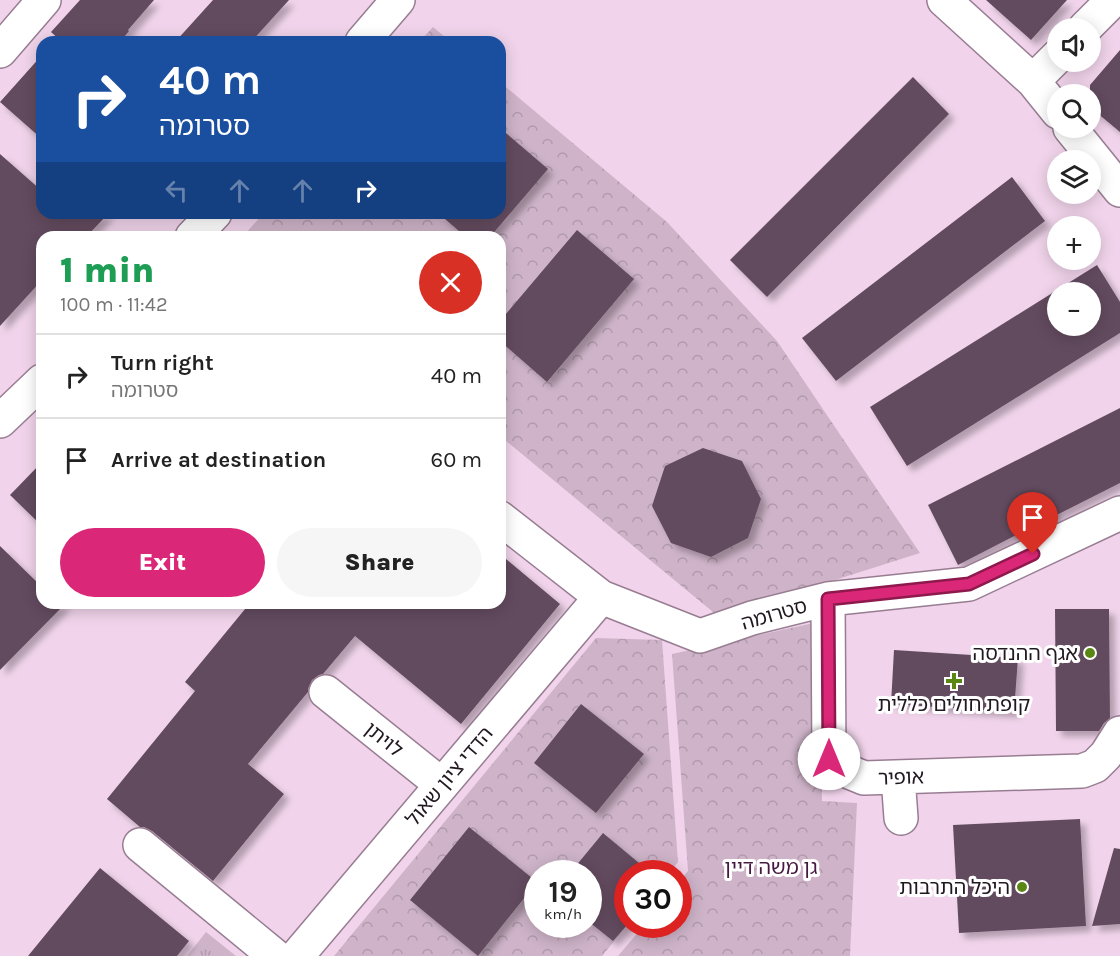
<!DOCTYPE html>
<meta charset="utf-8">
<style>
body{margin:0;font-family:Karla,"Noto Sans Hebrew",sans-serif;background:#f6f6f6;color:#222;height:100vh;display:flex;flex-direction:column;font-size:22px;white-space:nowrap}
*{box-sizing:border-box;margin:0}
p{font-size:20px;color:#767676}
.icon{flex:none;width:33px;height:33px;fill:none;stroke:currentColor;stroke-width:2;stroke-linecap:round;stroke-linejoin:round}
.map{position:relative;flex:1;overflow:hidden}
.details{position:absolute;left:36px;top:231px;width:470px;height:378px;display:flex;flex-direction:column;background:#fff;border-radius:18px;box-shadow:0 3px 15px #0003}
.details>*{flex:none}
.top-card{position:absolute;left:36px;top:36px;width:470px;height:183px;border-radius:18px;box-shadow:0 3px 15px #0003;background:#1a4fa0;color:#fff;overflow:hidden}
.controls{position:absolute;left:1047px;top:18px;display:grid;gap:12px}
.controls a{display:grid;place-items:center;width:54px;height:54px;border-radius:50%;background:#fff;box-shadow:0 3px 15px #0003;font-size:30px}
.speed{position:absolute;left:524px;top:860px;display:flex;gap:12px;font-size:30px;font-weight:700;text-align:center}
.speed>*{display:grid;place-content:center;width:78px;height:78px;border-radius:50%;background:#fff;box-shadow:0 3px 15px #0003;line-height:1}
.speed small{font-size:15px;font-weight:400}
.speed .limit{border:9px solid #d22;background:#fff;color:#111}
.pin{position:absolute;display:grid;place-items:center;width:51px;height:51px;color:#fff;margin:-62px -26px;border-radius:50% 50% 50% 0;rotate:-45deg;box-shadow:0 0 6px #0007}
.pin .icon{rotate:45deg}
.me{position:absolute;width:66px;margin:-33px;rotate:0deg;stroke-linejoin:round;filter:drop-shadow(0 0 4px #0008)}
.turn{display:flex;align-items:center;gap:21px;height:126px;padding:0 24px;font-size:27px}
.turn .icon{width:78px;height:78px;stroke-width:2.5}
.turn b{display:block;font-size:42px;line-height:51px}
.lanes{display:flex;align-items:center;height:57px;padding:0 24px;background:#0003;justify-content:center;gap:30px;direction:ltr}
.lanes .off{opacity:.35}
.round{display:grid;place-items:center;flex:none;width:63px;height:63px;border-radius:32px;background:#f6f6f6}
.summary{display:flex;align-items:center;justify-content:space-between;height:102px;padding:0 24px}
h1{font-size:36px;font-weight:800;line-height:45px;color:#1e9e55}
.cta{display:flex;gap:12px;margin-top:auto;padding:12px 24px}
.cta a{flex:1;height:69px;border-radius:36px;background:#db2777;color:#fff;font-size:24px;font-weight:800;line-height:69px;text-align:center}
.cta a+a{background:#f6f6f6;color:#222}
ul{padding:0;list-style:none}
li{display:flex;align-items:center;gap:18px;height:84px;padding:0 24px;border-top:2px solid #e0e0e0}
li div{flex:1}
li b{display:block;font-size:22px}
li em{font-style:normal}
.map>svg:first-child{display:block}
.grass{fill:url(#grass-tufts)}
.park{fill:url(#park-crowns);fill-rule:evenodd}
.building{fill:#644c5f;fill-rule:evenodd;filter:url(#shadow)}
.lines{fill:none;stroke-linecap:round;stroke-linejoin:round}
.minor-casing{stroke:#987d92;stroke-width:36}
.minor{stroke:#fff;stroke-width:33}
.route-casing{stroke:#8e194d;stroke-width:15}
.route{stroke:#db2777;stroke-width:10}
.poi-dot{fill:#5a8614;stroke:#fff;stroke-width:2}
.labels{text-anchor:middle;stroke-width:6;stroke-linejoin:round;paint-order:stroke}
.street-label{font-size:20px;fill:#21171f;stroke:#fff}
.poi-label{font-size:20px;fill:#21171f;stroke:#fff;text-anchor:end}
.park-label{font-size:20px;fill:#461940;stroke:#fff}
</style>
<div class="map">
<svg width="1120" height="956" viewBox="0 0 1120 956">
<defs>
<pattern id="grass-tufts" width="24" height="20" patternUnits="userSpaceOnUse" patternTransform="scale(1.5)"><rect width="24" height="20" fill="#cfb4c9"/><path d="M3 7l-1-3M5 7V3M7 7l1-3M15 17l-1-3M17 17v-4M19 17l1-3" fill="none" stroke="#b19aac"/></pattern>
<pattern id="park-crowns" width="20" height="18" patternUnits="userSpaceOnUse" patternTransform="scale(1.5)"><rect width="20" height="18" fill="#cfb4c9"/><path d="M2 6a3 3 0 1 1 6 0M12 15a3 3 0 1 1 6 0" fill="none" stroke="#b19aac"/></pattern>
<filter id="shadow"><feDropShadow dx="5.5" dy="5.5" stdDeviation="3" flood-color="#0004"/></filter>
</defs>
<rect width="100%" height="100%" fill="#f1d4eb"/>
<path class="grass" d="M206 932 236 956H187Z"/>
<path class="park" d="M433 27 451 42H419Z
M500 82 667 222 777 341 920 553 719 617 500 436V237H242L264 213H500Z
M818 622 822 801 857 803 850 956H618L645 924H678V883L688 871 672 654Z
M596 638 662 640 678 862 669 873H627L628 924 602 956H334ZM537 873H588V924H537Z"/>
<path class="building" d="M80 0H154L128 30 129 31 120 42H62L51 32Z
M213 0H289L251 42H175Z
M986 0H1067L1031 40Z
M1120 50V132L1090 107V85Z
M42 55V139L0 102Z
M913 77 949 114 767 297 730 260Z
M500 128 548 169 490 237H466L438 213H500Z
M0 154 42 191V213H109L86 237H42V280L0 326Z
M1012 177 1045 221 836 381 802 338Z
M577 230 634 279 547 382 500 341V321Z
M1097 265 1120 302V333L907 466 870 407ZM1058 292H1090V326H1058Z
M1120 408V483L1035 526H1026V530L958 565 928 505Z
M703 448 742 461 761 499 748 538 711 557 671 543 652 506 665 466Z
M42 462V526L10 495Z
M0 546 42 587V603H66L0 670Z
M500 554 560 604 461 724 355 636 323 674 319 675 312 680 308 689V692L248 764 284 794 213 881 152 831 144 827H140L107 799 195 691 185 682 250 603H500Z
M1055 609H1109L1110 718 1104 723 1099 731H1056Z
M894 650 1018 658 1014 712 891 704Z
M581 704 644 754 596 813 534 763Z
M1080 819 1086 926 959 933 953 825Z
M469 827 537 882 478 956 410 900Z
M603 833 651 873H627V925L613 941 588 921V873H570Z
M1114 848 1120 849V924L1092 926Z
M100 868 189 941 177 956H28Z"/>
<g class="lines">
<defs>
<path id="minor" d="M944 0 1033 81 1058 112
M1085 28 1113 0
M362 42 398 0
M0 51 44 0
M1033 81 1058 56
M1070 128 1120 190
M192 237 215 213
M0 421 42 381
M500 518 601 597 700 636 752 618 828 599 969 584 1120 513
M828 599 829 759 847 771 864 778 1082 771 1095 766 1106 755 1120 733
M326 692 442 785
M898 777 901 818
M140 845 275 956
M297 956 601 597"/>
</defs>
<use href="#minor" class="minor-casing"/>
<use href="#minor" class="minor"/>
</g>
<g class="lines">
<defs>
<path id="route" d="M829 759 828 599 969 584 1033 554"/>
</defs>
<use href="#route" class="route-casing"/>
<use href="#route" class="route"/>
</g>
<g class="poi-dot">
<circle cx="1090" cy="653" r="6"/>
<path d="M951 672h6v6h6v6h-6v6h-6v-6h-6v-6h6z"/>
<circle cx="1022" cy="887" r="6"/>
</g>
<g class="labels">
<g class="street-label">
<text transform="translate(774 614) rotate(-16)" y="7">סטרומה</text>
<text transform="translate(384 739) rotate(39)" y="7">לויתן</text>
<text transform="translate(449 776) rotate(-50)" y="7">הדדי ציון שאול</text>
<text transform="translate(901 777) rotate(-2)" y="7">אופיר</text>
</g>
<g class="poi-label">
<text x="1078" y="660">אגף ההנדסה</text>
<text x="954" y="711" text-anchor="middle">קופת חולים כללית</text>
<text x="1010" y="894">היכל התרבות</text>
</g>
<g class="park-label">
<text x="771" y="874">גן משה דיין</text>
</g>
</g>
</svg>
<div class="controls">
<a><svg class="icon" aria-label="sound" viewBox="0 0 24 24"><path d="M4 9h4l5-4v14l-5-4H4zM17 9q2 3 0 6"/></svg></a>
<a><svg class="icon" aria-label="search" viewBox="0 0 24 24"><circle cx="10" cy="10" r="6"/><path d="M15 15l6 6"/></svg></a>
<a><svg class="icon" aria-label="layers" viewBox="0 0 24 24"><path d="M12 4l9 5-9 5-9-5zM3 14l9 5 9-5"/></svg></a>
<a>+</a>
<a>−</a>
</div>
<div class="speed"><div>19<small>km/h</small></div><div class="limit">30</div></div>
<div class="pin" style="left:1033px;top:554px;background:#d93025"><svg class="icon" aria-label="arrive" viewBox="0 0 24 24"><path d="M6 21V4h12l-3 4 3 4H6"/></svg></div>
<svg class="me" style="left:829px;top:759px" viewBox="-20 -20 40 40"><circle r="19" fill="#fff"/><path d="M0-13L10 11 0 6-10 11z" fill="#db2777"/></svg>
<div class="top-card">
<div class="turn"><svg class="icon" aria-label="right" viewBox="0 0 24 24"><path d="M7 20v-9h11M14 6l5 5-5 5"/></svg><div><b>40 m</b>סטרומה</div></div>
<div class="lanes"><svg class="icon off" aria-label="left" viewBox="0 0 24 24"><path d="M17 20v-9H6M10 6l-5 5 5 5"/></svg><svg class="icon off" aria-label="ahead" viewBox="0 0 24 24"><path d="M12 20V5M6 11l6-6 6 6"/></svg><svg class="icon off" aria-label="ahead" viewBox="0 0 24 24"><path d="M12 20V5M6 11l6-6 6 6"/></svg><svg class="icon" aria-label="right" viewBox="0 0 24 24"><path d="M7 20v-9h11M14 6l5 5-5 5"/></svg></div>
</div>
<section class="details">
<div class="summary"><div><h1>1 min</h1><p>100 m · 11:42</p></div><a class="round" style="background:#d93025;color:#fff"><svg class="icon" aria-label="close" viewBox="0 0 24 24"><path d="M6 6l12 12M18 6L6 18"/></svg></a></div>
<ul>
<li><svg class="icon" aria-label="right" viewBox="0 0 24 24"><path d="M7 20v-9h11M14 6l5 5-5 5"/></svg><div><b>Turn right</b><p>סטרומה</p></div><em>40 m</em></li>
<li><svg class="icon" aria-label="arrive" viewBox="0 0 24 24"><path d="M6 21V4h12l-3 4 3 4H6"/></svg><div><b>Arrive at destination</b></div><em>60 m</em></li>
</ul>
<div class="cta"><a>Exit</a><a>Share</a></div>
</section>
</div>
